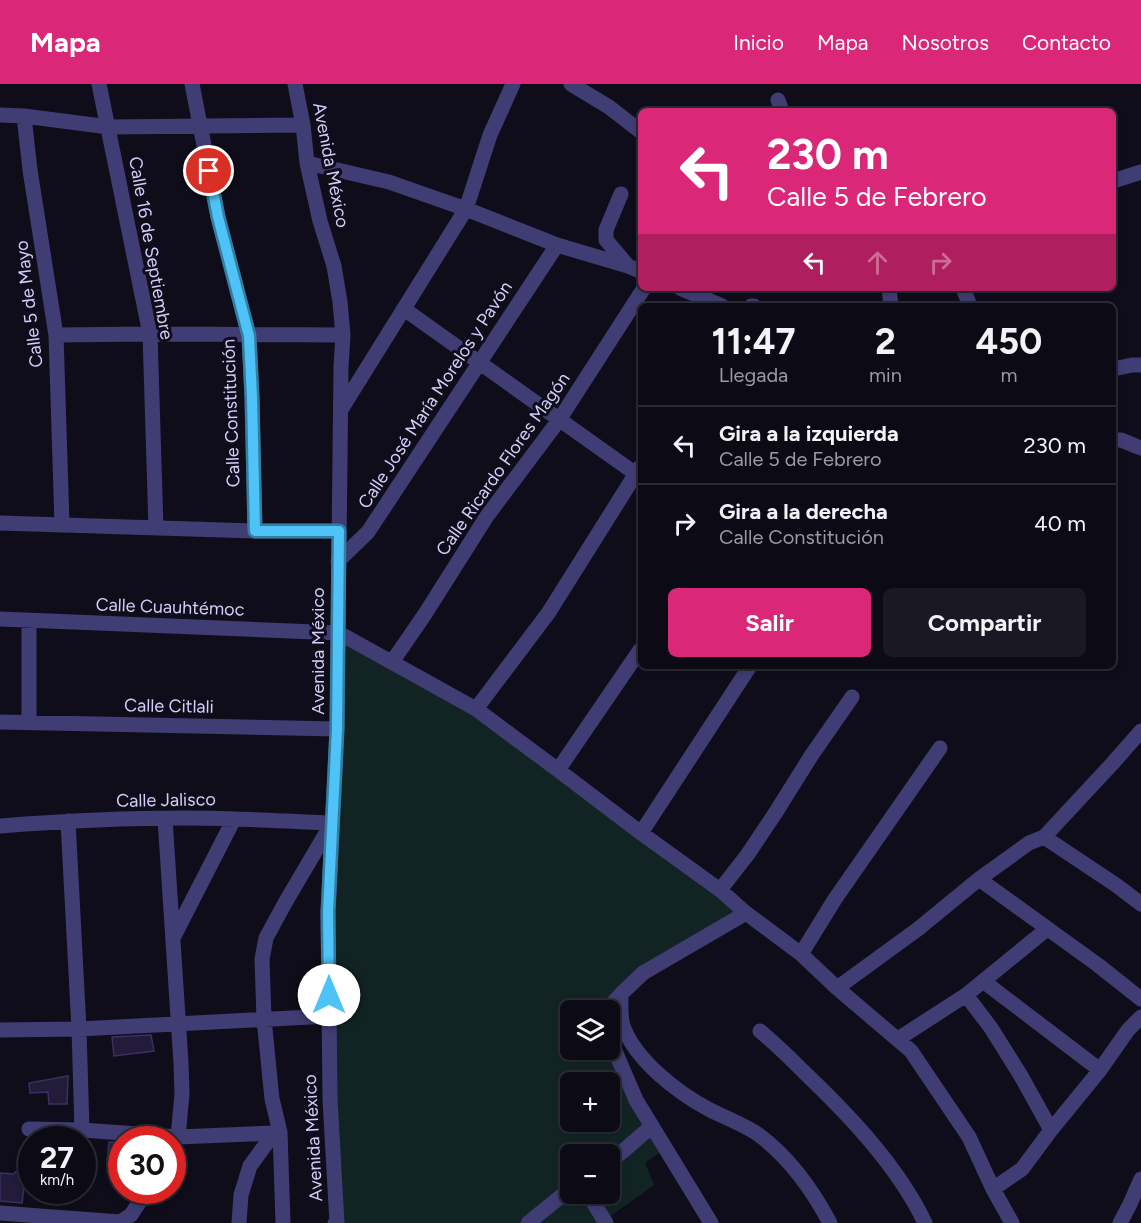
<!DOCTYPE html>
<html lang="es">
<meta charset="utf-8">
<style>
body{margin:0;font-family:Figtree,sans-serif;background:#1a1822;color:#f1f3f6;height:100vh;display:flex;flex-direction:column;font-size:22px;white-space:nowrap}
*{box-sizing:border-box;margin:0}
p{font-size:20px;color:#9a9aa0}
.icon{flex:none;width:33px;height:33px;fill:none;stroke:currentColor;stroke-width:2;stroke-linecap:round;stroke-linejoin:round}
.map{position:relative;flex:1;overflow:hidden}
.details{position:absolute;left:638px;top:219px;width:478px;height:366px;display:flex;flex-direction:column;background:#0c0a14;border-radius:9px;box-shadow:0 3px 9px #0003,0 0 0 2px #2c2b34}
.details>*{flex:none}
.hud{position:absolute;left:638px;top:24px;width:478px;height:183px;border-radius:9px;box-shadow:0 3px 9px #0003,0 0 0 2px #2c2b34;background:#db2777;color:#fff;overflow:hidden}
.controls{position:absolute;left:560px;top:916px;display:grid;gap:12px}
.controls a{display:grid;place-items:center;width:60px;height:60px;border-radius:9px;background:#0c0a14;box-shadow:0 3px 9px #0003,0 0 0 2px #2c2b34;font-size:30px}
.speed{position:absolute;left:18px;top:1042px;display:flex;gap:12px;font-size:30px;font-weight:700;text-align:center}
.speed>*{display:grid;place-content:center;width:78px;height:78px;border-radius:50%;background:#0c0a14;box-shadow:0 3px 9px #0003,0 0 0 2px #2c2b34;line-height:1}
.speed small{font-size:15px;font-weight:400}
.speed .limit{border:9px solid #d22;background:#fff;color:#111}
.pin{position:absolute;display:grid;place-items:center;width:51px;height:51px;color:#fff;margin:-26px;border:3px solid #fff;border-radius:50%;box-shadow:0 2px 6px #0007}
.me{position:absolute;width:66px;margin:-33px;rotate:0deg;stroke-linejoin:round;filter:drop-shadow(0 0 4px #0008)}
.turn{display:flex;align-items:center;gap:21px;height:126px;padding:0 30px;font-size:27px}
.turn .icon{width:78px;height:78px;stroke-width:2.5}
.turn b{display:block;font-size:42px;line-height:51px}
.lanes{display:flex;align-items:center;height:57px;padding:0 30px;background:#0003;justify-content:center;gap:30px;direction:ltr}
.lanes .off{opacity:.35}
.eta{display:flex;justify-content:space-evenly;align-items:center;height:102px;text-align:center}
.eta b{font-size:36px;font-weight:700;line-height:42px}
.action{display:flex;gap:12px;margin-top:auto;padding:12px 30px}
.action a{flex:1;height:69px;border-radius:9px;background:#db2777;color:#fff;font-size:24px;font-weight:700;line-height:69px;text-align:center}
.action a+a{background:#1a1822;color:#f1f3f6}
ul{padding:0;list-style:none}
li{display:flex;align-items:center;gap:18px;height:78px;padding:0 30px;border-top:2px solid #2c2b34}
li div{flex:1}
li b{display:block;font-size:22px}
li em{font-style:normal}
header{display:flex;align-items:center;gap:36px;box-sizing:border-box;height:84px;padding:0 30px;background:#db2777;color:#fff}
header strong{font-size:28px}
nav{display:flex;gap:33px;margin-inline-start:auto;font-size:21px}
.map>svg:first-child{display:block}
.green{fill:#112423;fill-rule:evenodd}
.building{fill:#221b39;stroke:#3b3063;stroke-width:1.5}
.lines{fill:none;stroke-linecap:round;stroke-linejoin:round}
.street{stroke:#403d75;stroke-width:15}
.route-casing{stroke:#337fa1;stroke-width:15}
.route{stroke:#4fc3f7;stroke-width:10}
.labels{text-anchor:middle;stroke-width:6;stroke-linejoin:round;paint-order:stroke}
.street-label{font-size:18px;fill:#d2cdf9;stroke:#100d1b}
</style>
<header>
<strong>Mapa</strong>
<nav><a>Inicio</a><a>Mapa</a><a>Nosotros</a><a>Contacto</a></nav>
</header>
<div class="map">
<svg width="1141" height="1139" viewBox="0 0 1141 1139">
<rect width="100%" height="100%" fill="#100d1b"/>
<path class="green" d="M339 549 476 625 746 829 643 889 606 927H570V966H609L666 1064 645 1079 654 1101 605 1136 606 1139H337L330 1015ZM570 999H609V1038H570ZM570 1071H609V1110H570Z"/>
<path class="building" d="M151 951 154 967 114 972 112 953Z
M68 992 67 1020H49L48 1008 30 1009 29 999Z
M109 1058 122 1059V1079L107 1078Z
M15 1088 26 1089 22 1119 0 1117V1089L14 1090Z"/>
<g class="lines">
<path class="street" d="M99 0 150 250 156 444
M192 0 218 133 249 252 252 314 255 447
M295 0 303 41 307 79 320 137 334 182 340 218 343 251 341 283 337 645 328 828 330 1015 337 1139H335
M571 0 609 23 640 47
M778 16 782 27
M0 31 24 32 109 43 303 41
M24 32 30 86 56 251 62 440
M307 79 389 98 466 125 557 161 628 182 640 187
M1113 97 1141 88
M621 110 606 146V156L628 182
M680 204 722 222
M889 204 891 222
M963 204 970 222
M751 222H754
M404 225 636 390
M56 251 150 250 343 251
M1113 285 1132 281H1141
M342 324 466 125 490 51 513 0
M1113 356H1121L1141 364
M0 439 255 447H339
M338 477 368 448 557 161
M0 535 339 549 476 625 558 686 641 749 720 806 746 829 801 870 837 904 911 967 969 1053 993 1105 1012 1139
M29 537V638
M392 578 425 530 487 432 559 336 644 204
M476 625 549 528 640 383
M0 638 337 645
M558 686 640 566
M165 735 181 979 182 1010 178 1053
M68 737 79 945 82 1046
M0 742C78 736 157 732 235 735 268 736 300 738 332 739L285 819 266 854 262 875 264 935 272 1015 280 1048 283 1139
M641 749 750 582
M1044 753 1112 680 1141 647
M979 795 1098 881 1141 915
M720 806 748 770 776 728 811 672 852 613
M174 852 234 735
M801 870 835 815 940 664
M983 897 1100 986
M837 904 918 845 979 795 1029 759 1044 753 1116 801 1141 820
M621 910C621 920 620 933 623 942 636 977 678 1009 710 1026 726 1034 745 1041 759 1051 790 1074 812 1105 830 1139
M966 911 991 944 1021 992 1051 1046
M606 927 621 910 643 889 746 829
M0 946 79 945 329 932
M760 947C777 961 792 976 807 991 851 1033 899 1084 925 1139
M609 953 636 1016 711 1139
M898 955 966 911 1047 845
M29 1045 82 1046 178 1053 274 1049 280 1048
M609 1077 622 1068 652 1042
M993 1105 1022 1085 1051 1046 1100 986 1128 946 1141 933
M588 1110 606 1139
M0 1129 120 1138 131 1131 144 1111 149 1107
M239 1139 241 1111 250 1082 274 1049
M528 1139 570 1105
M1120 1139 1130 1120 1141 1095"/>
</g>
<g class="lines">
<defs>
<path id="route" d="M209 87 218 133 249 252 252 314 255 447H339L337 645 328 828 329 911"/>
</defs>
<use href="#route" class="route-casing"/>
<use href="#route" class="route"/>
</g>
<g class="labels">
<g class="street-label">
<text transform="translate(331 81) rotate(79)" y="6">Avenida México</text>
<text transform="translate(151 164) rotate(80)" y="6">Calle 16 de Septiembre</text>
<text transform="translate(29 220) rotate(-97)" y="6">Calle 5 de Mayo</text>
<text transform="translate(435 311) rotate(-57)" y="6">Calle José María Morelos y Pavón</text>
<text transform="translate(231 329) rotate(-92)" y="6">Calle Constitución</text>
<text transform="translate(503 380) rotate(-55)" y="6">Calle Ricardo Flores Magón</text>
<text transform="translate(170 523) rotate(2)" y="6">Calle Cuauhtémoc</text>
<text transform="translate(318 567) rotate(-90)" y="6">Avenida México</text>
<text transform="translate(169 622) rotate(1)" y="6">Calle Citlali</text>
<text transform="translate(166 716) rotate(-1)" y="6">Calle Jalisco</text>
<text transform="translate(313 1054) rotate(-93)" y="6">Avenida México</text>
</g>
</g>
</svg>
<div class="controls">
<a><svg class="icon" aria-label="layers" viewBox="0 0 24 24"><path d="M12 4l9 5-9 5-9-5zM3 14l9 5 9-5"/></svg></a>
<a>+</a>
<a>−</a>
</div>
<div class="speed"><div>27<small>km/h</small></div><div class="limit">30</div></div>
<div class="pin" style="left:209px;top:87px;background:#d93025"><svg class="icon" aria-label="arrive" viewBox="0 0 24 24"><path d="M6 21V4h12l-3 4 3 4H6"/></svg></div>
<svg class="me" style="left:329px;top:911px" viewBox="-20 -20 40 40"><circle r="19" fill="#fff"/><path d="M0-13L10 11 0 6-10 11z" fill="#4fc3f7"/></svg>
<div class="hud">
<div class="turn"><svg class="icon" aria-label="left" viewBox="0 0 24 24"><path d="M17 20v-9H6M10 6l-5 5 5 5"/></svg><div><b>230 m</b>Calle 5 de Febrero</div></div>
<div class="lanes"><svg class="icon" aria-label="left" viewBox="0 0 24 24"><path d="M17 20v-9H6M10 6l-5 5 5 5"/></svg><svg class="icon off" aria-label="ahead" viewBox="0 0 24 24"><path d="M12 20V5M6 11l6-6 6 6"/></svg><svg class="icon off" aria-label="right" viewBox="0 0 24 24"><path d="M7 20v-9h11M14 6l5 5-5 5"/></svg></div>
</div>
<section class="details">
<div class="eta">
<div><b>11:47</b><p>Llegada</p></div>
<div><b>2</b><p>min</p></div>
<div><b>450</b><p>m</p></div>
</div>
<ul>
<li><svg class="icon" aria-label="left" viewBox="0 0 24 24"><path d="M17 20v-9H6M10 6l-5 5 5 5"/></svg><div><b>Gira a la izquierda</b><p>Calle 5 de Febrero</p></div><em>230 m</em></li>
<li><svg class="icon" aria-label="right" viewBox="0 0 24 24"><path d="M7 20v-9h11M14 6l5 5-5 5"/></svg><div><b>Gira a la derecha</b><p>Calle Constitución</p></div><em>40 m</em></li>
</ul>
<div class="action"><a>Salir</a><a>Compartir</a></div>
</section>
</div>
